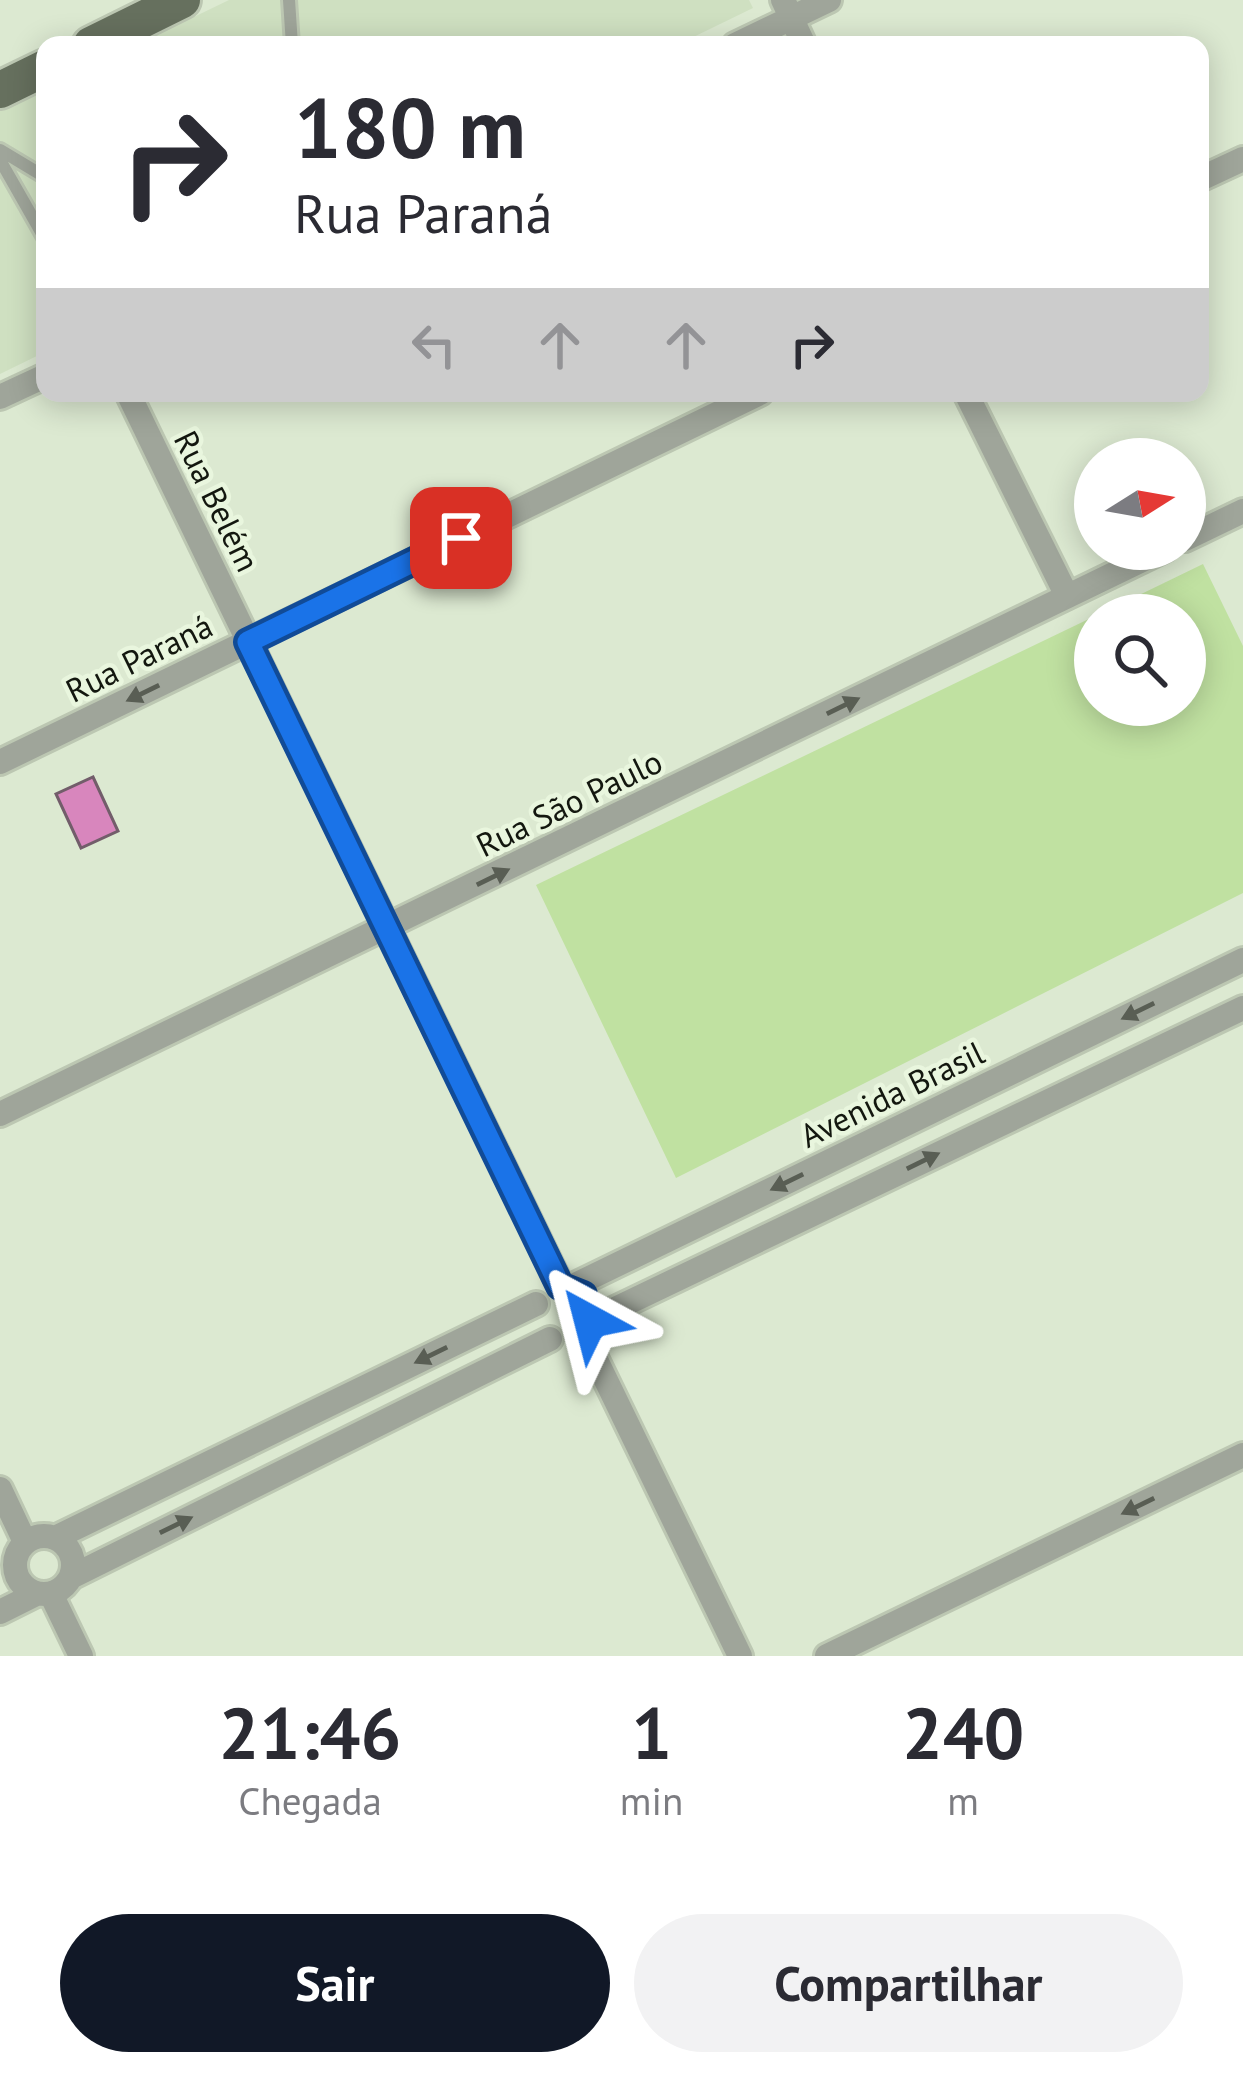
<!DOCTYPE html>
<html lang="pt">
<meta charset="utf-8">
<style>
body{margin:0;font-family:"PT Sans",sans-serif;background:#f2f2f3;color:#2b2b33;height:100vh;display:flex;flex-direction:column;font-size:45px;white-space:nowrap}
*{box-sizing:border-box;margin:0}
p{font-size:39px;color:#7c7c81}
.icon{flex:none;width:66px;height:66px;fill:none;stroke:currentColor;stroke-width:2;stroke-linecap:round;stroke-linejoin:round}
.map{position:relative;height:1656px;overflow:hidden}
.side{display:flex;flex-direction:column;background:#fff;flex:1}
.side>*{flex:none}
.guide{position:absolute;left:36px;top:36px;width:1173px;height:366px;border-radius:24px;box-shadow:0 6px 30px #0003;background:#fff;color:#2b2b33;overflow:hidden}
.needle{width:78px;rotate:79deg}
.fabs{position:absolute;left:1074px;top:438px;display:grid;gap:24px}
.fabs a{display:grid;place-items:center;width:132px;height:132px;border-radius:50%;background:#fff;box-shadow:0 6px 30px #0003;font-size:60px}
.pin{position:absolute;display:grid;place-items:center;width:102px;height:102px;color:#fff;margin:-51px;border-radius:24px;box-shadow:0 6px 18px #0006}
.me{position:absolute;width:132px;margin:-66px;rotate:322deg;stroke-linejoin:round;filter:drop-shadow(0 0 9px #0008)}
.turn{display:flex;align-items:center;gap:42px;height:252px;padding:0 60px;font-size:54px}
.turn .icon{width:156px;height:156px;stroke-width:2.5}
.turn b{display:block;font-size:84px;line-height:102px}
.lanes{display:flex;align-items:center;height:114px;padding:0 60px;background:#0003;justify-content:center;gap:60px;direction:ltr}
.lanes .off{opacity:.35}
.eta{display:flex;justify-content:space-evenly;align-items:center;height:204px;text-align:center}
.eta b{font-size:72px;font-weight:800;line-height:84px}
.cta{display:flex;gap:24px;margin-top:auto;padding:24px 60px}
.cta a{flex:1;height:138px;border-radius:72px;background:#111827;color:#fff;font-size:48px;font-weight:800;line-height:138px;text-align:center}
.cta a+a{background:#f2f2f3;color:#2b2b33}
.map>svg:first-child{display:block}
.built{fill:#cfe0c1}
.green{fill:#c0e1a1}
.building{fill:#d886bd;stroke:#725d6a;stroke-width:3}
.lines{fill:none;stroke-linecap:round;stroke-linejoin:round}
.service-casing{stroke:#bcc7b2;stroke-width:18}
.minor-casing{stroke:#bcc7b2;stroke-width:30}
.primary-casing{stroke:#bcc7b2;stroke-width:42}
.service{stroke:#9fa59a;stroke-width:12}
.minor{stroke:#9fa59a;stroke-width:24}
.primary{stroke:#66705e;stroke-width:36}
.oneway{fill:#595e54}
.route-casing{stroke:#114b97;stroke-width:30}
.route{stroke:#1a73e8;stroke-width:21}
.labels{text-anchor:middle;stroke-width:9;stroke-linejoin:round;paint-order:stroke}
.street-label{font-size:33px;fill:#13170f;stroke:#e9f6de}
</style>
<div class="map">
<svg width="1243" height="1656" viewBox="0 0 1243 1656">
<rect width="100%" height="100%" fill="#dce9d1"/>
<path class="built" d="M229 0H749L753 8 677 45H136Z
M45 89V352L0 374V111Z"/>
<path class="green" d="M1203 564 1243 646V893L676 1178 536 885 1095 616V705H1185V615H1098Z"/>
<path class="building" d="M93 777 118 831 81 848 56 794Z"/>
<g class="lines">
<defs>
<path id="service" d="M289 0 292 45
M0 150 45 177
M0 160 45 239"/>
<path id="minor" d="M783 0 804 45
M735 45 829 0
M1200 179 1243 159
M128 393 561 1286
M966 393 1067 596
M0 397 45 376
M1185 539 1243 511
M0 762 760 393
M0 1114 1165 549
M571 1287 1243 960
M590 1321 1243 1008
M583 1333 740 1656
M0 1489 25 1542
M15 1565a29 29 0 1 1 58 0a29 29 0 1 1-58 0Z
M55 1538 536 1304
M71 1577 550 1339
M51 1594 81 1656
M0 1612 36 1594
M827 1656 1243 1455"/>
<path id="primary" d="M91 45 182 0
M0 90 45 68"/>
</defs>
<use href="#service" class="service-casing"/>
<use href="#minor" class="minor-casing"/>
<use href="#primary" class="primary-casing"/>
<use href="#service" class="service"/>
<use href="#minor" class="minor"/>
<use href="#primary" class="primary"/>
</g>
<defs><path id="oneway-solid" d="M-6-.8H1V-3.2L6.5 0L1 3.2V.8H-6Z" transform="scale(3)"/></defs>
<g class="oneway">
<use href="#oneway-solid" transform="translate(143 693) rotate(154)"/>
<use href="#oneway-solid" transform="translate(843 706) rotate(-26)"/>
<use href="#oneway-solid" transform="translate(493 877) rotate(-26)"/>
<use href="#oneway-solid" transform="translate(1138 1011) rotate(154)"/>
<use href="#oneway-solid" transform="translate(923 1161) rotate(-26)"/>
<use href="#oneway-solid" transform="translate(787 1182) rotate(154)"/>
<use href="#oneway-solid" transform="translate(431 1355) rotate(154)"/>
<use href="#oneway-solid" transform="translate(1138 1506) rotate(154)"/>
<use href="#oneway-solid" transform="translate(176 1525) rotate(-26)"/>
</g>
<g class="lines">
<defs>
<path id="route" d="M461 538 248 642 560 1286 583 1295 590 1321"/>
</defs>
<use href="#route" class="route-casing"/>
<use href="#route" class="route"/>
</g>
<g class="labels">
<g class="street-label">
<text transform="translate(217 501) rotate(64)" y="12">Rua Belém</text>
<text transform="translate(139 658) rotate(-26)" y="12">Rua Paraná</text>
<text transform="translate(569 803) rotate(-26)" y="12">Rua São Paulo</text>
<text transform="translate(892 1094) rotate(-26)" y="12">Avenida Brasil</text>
</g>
</g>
</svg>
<div class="fabs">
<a><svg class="needle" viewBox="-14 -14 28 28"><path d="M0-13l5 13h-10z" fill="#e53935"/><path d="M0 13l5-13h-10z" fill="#7c7c81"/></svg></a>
<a><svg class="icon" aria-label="search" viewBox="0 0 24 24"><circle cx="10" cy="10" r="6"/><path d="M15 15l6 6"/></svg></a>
</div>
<div class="pin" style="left:461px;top:538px;background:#d93025"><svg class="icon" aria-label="arrive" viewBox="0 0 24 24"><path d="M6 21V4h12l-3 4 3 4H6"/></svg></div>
<svg class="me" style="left:590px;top:1321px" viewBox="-20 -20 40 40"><path d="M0-17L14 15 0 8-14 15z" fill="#1a73e8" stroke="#fff" stroke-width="4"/></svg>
<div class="guide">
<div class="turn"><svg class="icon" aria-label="right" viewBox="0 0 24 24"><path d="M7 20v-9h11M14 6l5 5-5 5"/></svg><div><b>180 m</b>Rua Paraná</div></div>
<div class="lanes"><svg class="icon off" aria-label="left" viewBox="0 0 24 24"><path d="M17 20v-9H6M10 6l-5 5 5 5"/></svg><svg class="icon off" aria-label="ahead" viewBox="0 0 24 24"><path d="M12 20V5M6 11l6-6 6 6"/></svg><svg class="icon off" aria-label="ahead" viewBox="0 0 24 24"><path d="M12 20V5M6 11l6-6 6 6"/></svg><svg class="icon" aria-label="right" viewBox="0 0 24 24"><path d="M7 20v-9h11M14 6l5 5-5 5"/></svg></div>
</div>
</div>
<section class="side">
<div class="eta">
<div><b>21:46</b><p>Chegada</p></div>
<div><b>1</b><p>min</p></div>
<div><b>240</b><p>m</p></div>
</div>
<div class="cta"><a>Sair</a><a>Compartilhar</a></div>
</section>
